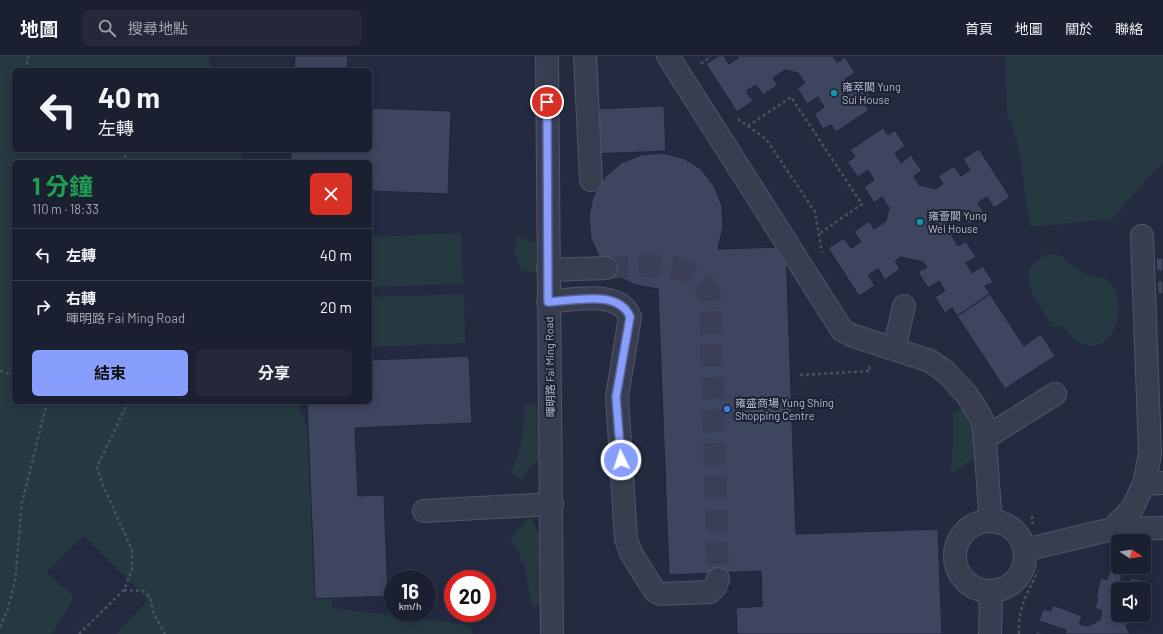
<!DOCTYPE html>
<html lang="zh-TW">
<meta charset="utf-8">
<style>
body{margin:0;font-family:Barlow,"Noto Sans TC",sans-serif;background:#242838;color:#f1f3f6;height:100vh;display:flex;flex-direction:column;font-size:15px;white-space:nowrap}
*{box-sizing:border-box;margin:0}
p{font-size:13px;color:#a0a3ab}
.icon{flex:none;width:22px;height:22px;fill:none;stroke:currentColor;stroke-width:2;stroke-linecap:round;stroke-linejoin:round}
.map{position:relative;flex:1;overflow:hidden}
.sheet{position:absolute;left:12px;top:104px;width:360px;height:244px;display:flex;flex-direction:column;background:#1b2030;border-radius:6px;box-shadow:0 2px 10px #0003,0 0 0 1px #393e4c}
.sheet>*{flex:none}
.guide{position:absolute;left:12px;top:12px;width:360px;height:84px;border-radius:6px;box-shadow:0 2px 10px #0003,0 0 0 1px #393e4c;background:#1b2030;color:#f1f3f6;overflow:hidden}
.needle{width:26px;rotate:102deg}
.tools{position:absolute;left:1111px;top:478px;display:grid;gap:8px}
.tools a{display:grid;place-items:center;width:40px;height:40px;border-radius:6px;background:#1b2030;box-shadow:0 2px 10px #0003,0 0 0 1px #393e4c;font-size:20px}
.speed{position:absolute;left:384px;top:514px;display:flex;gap:8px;font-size:20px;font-weight:700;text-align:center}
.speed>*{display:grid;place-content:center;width:52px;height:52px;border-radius:50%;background:#1b2030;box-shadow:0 2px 10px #0003,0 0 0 1px #393e4c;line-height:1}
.speed small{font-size:10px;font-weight:400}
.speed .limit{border:6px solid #d22;background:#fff;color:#111}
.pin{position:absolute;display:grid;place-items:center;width:34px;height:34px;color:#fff;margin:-17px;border:2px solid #fff;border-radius:50%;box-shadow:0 1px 4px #0007}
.me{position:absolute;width:44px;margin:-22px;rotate:356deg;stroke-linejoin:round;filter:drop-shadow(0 0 3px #0008)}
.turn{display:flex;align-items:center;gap:14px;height:84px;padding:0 20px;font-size:18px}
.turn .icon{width:52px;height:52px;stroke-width:2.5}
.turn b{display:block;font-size:28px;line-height:34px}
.round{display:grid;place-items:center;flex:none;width:42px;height:42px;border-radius:6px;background:#242838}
.overview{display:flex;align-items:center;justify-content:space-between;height:68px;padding:0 20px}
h1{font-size:24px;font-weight:700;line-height:30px;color:#1e9e55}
.cta{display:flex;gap:8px;margin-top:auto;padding:8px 20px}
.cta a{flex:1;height:46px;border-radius:6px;background:#889efc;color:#111;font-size:16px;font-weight:700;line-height:46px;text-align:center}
.cta a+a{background:#242838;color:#f1f3f6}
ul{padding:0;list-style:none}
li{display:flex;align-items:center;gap:12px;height:52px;padding:0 20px;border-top:1px solid #393e4c}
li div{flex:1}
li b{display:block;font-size:15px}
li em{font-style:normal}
header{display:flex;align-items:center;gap:24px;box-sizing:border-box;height:56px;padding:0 20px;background:#1b2030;border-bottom:1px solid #393e4c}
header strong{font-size:19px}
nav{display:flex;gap:22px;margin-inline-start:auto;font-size:14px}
.search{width:280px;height:36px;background:#242838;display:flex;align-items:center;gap:10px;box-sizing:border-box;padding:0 14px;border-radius:6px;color:#a0a3ab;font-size:15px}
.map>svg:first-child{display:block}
.green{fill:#263941}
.building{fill:#3e455e;stroke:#1f2437}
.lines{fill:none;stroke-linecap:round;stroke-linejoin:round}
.minor-tunnel{stroke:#3a3f55;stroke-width:22;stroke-dasharray:22 11;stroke-linecap:butt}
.minor-casing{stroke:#505568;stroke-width:24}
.path{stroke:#44565e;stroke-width:2.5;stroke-dasharray:3 3;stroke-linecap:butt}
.minor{stroke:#383d50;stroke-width:22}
.route-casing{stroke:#5867a4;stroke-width:10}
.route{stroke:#889efc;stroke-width:7}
.culture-dot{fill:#0f9aa8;stroke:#1d2235;stroke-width:1.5}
.shop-dot{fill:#3f7fe0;stroke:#1d2235;stroke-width:1.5}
.labels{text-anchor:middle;stroke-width:4;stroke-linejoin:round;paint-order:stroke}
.poi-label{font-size:11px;fill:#b4b9cb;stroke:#1d2235;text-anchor:start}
.street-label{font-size:11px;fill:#b4b9cb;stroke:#1d2235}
</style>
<header>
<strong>地圖</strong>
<div class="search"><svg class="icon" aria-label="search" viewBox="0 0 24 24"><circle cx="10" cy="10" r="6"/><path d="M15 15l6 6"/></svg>搜尋地點</div>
<nav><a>首頁</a><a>地圖</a><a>關於</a><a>聯絡</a></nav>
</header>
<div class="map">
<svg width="1163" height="578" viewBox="0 0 1163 578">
<rect width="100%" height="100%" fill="#242a40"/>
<path class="green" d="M0 0H208L213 14H14V94H240L244 106H14V346H297L329 429 332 552 470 569 473 578H116L148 544 84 480 46 515 74 541 52 578H0Z
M1005 0H1163V106L1111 163 1030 171 1018 88 1007 56Z
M461 177 463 228 370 231V181Z
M517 180 536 187 537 216 521 215 514 194Z
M1053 198C1069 201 1069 209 1081 216 1091 222 1103 218 1112 228 1128 247 1115 304 1080 287 1072 283 1069 275 1062 270L1053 271C1038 248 1006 208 1053 198Z
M464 238 465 287 371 291 370 241Z
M523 348 537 349 545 373 537 405 520 424 511 416C522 392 525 375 523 348Z
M965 350 978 374 976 401 950 419 953 389V357Z
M530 461 541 481 545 518 539 549 532 551 525 512 511 481Z"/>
<path class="building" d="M295 0H348L347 14H294Z
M718 0H724L729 8 738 2 737 0H833L837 6 845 1 855 17 845 23 851 33 862 26 871 42 864 47 869 54 836 76 831 69 823 73 814 58 824 51 818 41 807 48 797 32 805 27 798 17 785 14 773 22 778 29 763 39 756 29 746 35 753 45 737 56 706 8Z
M664 50 666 95 593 98 592 53Z
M370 52 451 55 448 138 370 135V106H291V94H370Z
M883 72 888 79 895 74 905 90 895 97 901 107 911 99 922 115 914 120 919 129 936 133 943 128 938 120 954 110 961 120 970 114 963 103 979 93 1010 141 994 152 987 141 978 147 985 158 969 168 964 160 955 166 952 180 958 190 966 185 976 201 966 207 972 217 983 210 993 226 985 230 990 238 957 260 952 252 945 257 935 241 945 235 939 225 928 232 918 216 927 211 923 206 901 201 895 205 900 213 885 224 878 213 868 219 875 230 859 240 828 192 844 182 851 192 861 186 854 176 869 165 874 173 886 165 889 152 882 141 874 147 864 131 874 124 868 114 858 121 847 106 855 101 850 94Z
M662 97 683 102 701 113 714 130 722 150 723 171 718 193 786 191 796 478 938 473 942 578H737L736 552 762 550 761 515 669 519 658 233 635 229 615 219 600 203 591 183 589 161 593 140 605 121 621 107 641 99Z
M1156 202H1163V215H1157Z
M1157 225H1163V238H1158Z
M990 238 1024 290 1041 278 1055 300 1005 333 957 260Z
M469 300 472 367 355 372 358 440 384 439 388 540 315 543 307 346H370V304Z
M1110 515 1122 519 1114 546 1118 547V559H1138L1137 564 1129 562 1126 571 1130 578H1065L1066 574 1039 565 1043 553 1051 555 1053 549 1082 560 1079 568 1088 570 1100 564 1102 555 1095 552 1098 542 1096 541 1101 522 1107 524Z
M1131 522 1144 525 1142 533H1128Z
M1144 534 1148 535 1144 548Z
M1036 575 1048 578H1035Z"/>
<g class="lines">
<path class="minor-tunnel" d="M606 212C636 211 673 203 699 223 703 226 707 233 710 237L718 523"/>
<defs>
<path id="minor" d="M547 0 552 578
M585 0 591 124
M668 0 842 274 851 279 930 305 946 316 967 339 981 361 984 371 990 455 993 464
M548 214 606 212
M548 246C573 244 619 233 630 261L617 341 626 483 631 497 654 534 660 538 710 536 715 531 718 523
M894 293 904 250
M985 382 1055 338
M1144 428 1163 427
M424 455 552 448
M955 500a35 35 0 1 1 70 0a35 35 0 1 1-70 0Z
M1112 473 1163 472
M1025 494 1112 473 1132 453 1144 428 1150 398 1142 180
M990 578 991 536"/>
</defs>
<use href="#minor" class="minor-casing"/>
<path class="path" d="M701 8 711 0
M26 14 28 0
M738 63 766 83 815 156 822 196
M748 70 791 41 862 148 819 178
M122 94 128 106
M0 315 14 319
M800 319 870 315 869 310
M1032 460 1033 468
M124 534 143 535 150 541 154 558 165 578
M0 571 8 552 15 525 22 447 47 346
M79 578 124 534 132 514V494L102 427 97 411 128 346
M1019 578C1018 551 1027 538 1038 515"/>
<use href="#minor" class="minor"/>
</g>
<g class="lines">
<defs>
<path id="route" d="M547 46 548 246C573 245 619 233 630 261L616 341 621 404"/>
</defs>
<use href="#route" class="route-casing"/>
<use href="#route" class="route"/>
</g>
<g class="culture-dot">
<circle cx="834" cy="37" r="4"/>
<circle cx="920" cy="166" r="4"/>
</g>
<circle class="shop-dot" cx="727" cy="353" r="4"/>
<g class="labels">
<g class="poi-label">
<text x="842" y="35">雍萃閣 Yung<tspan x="842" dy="13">Sui House</tspan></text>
<text x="928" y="164">雍薈閣 Yung<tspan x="928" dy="13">Wei House</tspan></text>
<text x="735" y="351">雍盛商場 Yung Shing<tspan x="735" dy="13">Shopping Centre</tspan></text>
</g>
<g class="street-label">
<text transform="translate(550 311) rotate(-91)" y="4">暉明路 Fai Ming Road</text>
</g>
</g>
</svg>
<div class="tools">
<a><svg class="needle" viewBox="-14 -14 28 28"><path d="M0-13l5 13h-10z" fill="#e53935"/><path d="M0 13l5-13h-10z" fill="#a0a3ab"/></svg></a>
<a><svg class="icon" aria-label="sound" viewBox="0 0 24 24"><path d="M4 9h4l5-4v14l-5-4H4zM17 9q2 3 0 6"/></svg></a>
</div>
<div class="speed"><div>16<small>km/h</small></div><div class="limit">20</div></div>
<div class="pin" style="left:547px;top:46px;background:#d93025"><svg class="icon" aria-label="arrive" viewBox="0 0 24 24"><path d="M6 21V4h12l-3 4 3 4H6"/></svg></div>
<svg class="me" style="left:621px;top:404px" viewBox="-20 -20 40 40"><circle r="17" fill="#889efc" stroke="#fff" stroke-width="3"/><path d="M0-11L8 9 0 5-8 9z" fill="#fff"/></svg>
<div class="guide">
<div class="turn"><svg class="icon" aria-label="left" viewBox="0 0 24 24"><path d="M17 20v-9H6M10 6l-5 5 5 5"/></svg><div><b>40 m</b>左轉</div></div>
</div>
<section class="sheet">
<div class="overview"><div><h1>1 分鐘</h1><p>110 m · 18:33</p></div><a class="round" style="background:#d93025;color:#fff"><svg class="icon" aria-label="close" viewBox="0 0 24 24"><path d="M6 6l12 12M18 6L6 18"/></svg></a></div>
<ul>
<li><svg class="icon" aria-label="left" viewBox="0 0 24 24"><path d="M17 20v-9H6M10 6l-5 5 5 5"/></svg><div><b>左轉</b></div><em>40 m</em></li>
<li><svg class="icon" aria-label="right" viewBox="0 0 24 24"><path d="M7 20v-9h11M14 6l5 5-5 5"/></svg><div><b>右轉</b><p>暉明路 Fai Ming Road</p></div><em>20 m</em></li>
</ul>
<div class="cta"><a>結束</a><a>分享</a></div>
</section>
</div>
